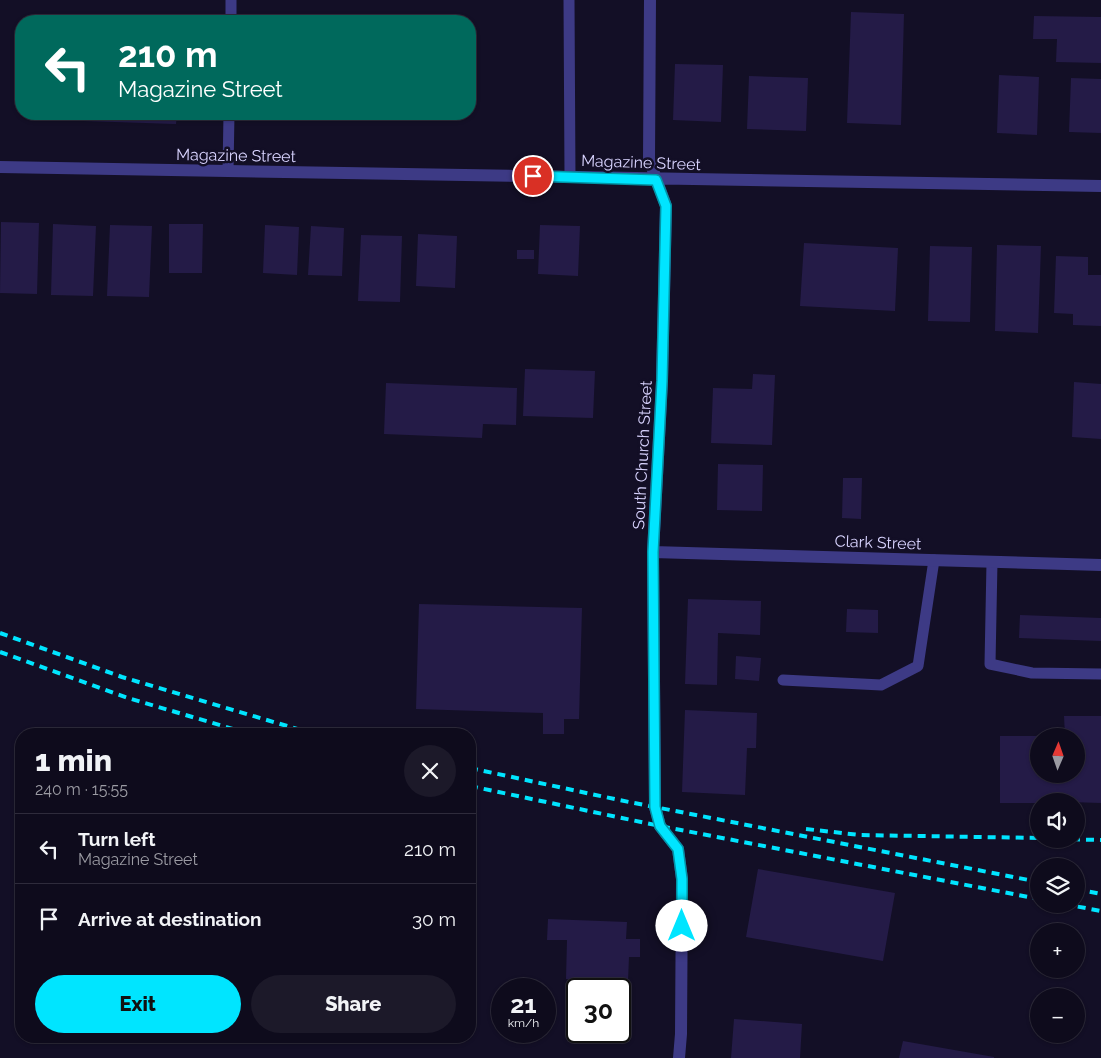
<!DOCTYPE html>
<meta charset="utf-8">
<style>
body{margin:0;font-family:Raleway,sans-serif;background:#1c1929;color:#f1f3f6;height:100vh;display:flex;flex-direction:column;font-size:19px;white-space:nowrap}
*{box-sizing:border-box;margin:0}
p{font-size:16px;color:#9b9ba3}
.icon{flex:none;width:28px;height:28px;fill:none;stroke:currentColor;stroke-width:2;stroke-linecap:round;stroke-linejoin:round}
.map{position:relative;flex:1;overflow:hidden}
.side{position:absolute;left:15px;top:728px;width:461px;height:315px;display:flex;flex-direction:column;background:#0e0b1c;border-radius:20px;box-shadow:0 1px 4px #0004,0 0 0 1px #2e2b3b}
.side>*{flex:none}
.top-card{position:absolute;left:15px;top:15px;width:461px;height:105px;border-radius:20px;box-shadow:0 1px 4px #0004,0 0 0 1px #2e2b3b;background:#00695c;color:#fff;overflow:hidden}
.needle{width:32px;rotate:2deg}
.fabs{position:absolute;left:1030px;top:728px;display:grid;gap:10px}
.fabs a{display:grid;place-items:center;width:55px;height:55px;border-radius:50%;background:#0e0b1c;box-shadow:0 1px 4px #0004,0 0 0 1px #2e2b3b;font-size:25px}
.speed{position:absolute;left:491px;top:978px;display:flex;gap:10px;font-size:25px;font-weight:700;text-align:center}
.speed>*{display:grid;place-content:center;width:65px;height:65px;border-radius:50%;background:#0e0b1c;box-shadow:0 1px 4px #0004,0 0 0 1px #2e2b3b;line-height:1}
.speed small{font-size:12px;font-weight:400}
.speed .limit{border:2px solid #111;border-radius:8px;background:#fff;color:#111}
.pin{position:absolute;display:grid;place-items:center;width:42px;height:42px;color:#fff;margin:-21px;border:2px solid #fff;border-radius:50%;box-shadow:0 1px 5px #0007}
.me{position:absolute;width:55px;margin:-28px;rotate:0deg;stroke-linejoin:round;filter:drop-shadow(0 0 4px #0008)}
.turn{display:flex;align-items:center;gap:18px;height:105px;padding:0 20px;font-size:22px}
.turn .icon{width:65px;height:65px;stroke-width:2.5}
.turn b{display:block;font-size:35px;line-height:42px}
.round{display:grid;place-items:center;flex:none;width:52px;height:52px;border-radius:26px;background:#1c1929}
.summary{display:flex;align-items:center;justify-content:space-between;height:85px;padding:0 20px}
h1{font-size:30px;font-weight:800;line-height:38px}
.cta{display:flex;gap:10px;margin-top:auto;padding:10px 20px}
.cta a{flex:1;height:58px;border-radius:30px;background:#00e5ff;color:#111;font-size:20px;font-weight:800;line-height:58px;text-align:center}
.cta a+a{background:#1c1929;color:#f1f3f6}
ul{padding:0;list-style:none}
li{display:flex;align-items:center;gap:15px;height:70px;padding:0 20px;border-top:1px solid #2e2b3b}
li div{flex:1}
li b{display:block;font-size:19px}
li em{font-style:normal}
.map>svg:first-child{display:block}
.building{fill:#241b47}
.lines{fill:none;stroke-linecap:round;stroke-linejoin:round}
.service{stroke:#3d3a85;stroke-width:11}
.minor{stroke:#3d3a85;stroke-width:12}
.rail{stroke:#00e5ff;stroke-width:4;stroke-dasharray:8 6;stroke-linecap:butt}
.route-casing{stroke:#0095a6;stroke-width:12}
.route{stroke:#00e5ff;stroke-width:9}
.labels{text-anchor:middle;stroke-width:5;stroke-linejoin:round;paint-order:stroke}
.street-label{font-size:16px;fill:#d9d4ff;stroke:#130f26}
</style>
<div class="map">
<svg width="1101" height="1058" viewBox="0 0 1101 1058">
<rect width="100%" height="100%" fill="#130f26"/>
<path class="building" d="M851 12 904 14 901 125 847 123Z
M1034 16 1101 17V63L1056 62 1057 39H1033Z
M675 64 723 65 721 122 673 120Z
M999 75 1039 77 1037 135 997 133Z
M749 76 808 78 806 131 747 129Z
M1071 78 1101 79V133L1069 132Z
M83 114H177L176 124 83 121Z
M1 222 39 223 37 294 0 293Z
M53 224 96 226 93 296 51 295Z
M169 224H203L202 273H169Z
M110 225 152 226 149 297 107 296Z
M265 225 299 227 297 275 263 273Z
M540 225 580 226 578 276 538 274Z
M311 226 344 228 342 276 308 275Z
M418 234 457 236 455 288 416 286Z
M361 235 402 236 400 302 358 301Z
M804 243 898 248 895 311 800 306Z
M997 245 1041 246 1038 333 995 331Z
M930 246 972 247 970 322 928 321Z
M517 250H534V259H517Z
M1056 256 1088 257V275H1101V326L1073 325V314L1054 313Z
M525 369 595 371 593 418 523 416Z
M753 374 775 375 772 445 711 443 713 388 752 389Z
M1074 382 1101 384V439L1072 437Z
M386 383 517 388 516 425 483 424 482 438 384 434Z
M718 464 763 465 762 511 717 510Z
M843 478H862L861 519 842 518Z
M688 599 761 601 760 635 718 633 717 685 685 684Z
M419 604 582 608 579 719H564V734H543V713L416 709Z
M847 609 878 610V633L846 632Z
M1020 615 1101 618V641L1019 638Z
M736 656 761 658 759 681 735 679Z
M685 710 757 713 756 748H747L745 795 682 792Z
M1064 716H1101V803L1039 801V803H1000V736H1039V774H1076V736H1065Z
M758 869 895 893 883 961 746 937Z
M548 919 627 922 626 939H640V957H629L628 981 566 979 567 940H547Z
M734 1019 802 1024 800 1058H731Z
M903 1041 994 1057V1058H899Z"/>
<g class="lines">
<path class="service" d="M569 0 570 177
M231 21V0
M228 171 229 114
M992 562 990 664 1032 673 1101 674
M783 680 881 685 918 666 934 560"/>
<path class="minor" d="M650 0 649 159 666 206 662 381 653 552 655 807 660 826 678 849 682 879 681 1034 679 1058
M0 167 1101 186
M653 552 1101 565"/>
<path class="rail" d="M0 633 122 677 314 734
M0 652 128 698 250 734
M470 768 619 800 1039 882
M470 786 660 826 1039 899
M806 829 860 835 1039 838
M1058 839 1101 840
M1076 889 1101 894
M1064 904 1101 911"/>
</g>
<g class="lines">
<defs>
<path id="route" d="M533 176 656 180 666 206 662 381 653 552 655 807 660 826 678 849 682 879V926"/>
</defs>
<use href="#route" class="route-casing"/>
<use href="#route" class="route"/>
</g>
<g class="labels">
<g class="street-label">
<text transform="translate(236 155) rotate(1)" y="6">Magazine Street</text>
<text transform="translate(641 162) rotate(2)" y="6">Magazine Street</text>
<text transform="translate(642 455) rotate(-87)" y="6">South Church Street</text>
<text transform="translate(878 542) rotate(2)" y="6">Clark Street</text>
</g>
</g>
</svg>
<div class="fabs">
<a><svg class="needle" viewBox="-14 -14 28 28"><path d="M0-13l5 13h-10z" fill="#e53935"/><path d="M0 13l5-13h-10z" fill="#9b9ba3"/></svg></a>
<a><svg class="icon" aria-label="sound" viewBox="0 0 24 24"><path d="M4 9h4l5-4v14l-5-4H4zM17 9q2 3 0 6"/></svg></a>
<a><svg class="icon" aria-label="layers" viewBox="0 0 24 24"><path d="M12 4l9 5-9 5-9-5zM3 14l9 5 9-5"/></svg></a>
<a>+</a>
<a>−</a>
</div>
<div class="speed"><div>21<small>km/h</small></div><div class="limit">30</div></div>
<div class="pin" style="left:533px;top:176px;background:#d93025"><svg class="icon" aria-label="arrive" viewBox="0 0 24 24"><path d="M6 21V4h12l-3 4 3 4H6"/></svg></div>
<svg class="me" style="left:682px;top:926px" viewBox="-20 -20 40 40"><circle r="19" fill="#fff"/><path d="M0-13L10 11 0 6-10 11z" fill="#00e5ff"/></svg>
<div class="top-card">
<div class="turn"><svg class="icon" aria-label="left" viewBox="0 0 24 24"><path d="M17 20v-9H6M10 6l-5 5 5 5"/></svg><div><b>210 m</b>Magazine Street</div></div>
</div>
<section class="side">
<div class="summary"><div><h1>1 min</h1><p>240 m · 15:55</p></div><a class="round"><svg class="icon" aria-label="close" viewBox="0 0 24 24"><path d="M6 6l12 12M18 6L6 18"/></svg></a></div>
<ul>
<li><svg class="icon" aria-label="left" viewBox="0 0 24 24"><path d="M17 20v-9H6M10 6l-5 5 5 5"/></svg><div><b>Turn left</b><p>Magazine Street</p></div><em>210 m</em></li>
<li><svg class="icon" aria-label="arrive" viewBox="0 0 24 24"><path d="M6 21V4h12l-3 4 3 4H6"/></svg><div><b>Arrive at destination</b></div><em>30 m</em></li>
</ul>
<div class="cta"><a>Exit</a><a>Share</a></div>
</section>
</div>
